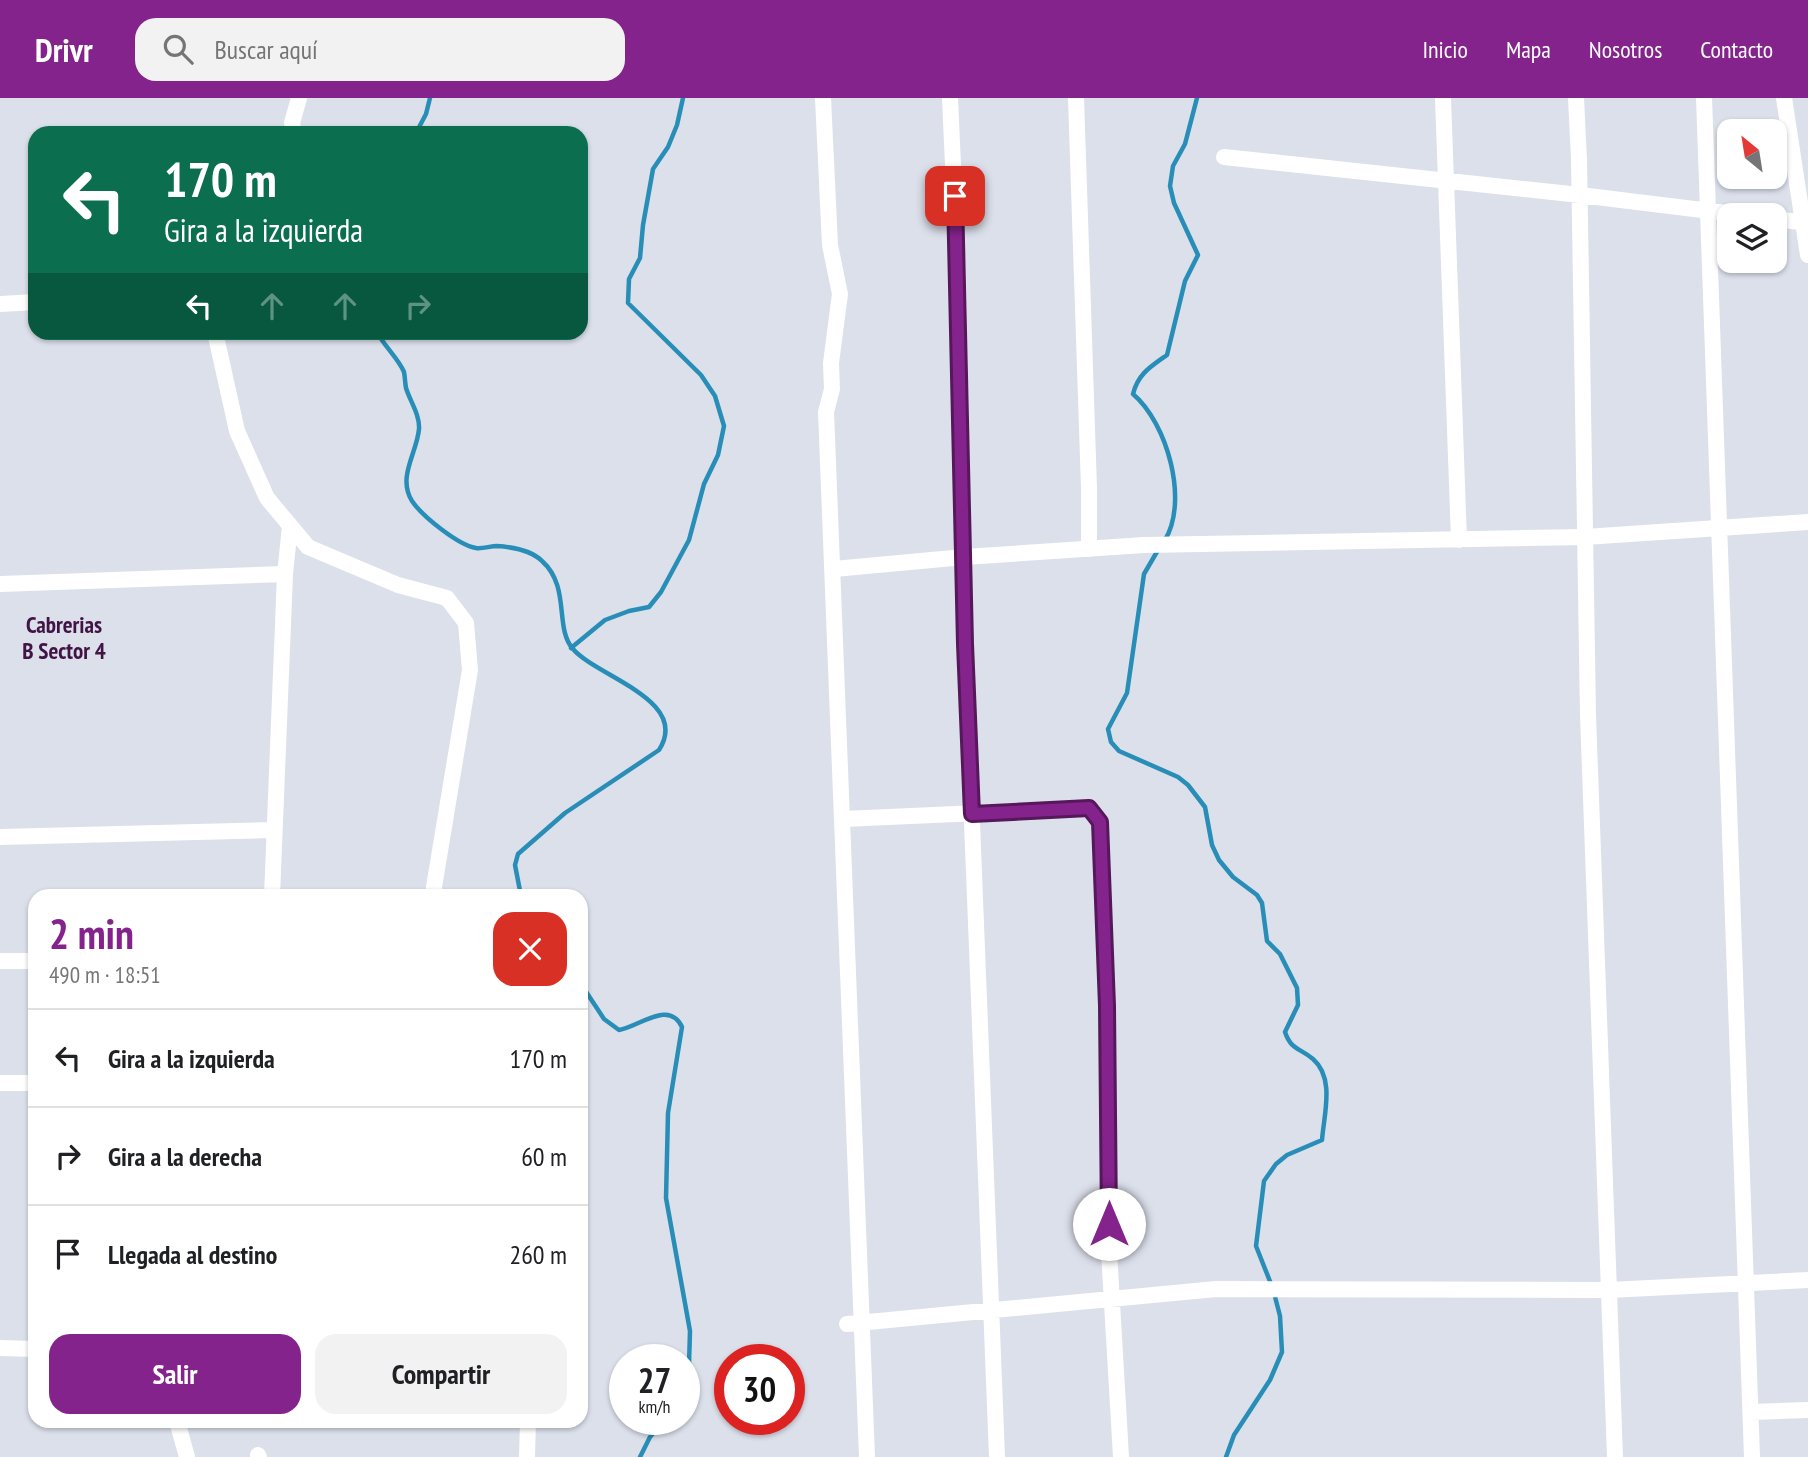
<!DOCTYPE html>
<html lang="es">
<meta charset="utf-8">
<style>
body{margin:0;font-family:"PT Sans Narrow",sans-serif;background:#f2f2f2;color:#202124;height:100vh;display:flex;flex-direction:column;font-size:26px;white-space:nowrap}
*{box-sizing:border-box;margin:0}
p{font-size:23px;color:#757577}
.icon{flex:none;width:38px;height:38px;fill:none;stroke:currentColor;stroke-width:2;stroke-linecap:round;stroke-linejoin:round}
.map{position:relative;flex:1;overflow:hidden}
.drawer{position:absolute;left:28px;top:791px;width:560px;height:539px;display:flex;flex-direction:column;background:#fff;border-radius:21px;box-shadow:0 2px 5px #0004}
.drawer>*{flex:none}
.top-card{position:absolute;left:28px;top:28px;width:560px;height:214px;border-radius:21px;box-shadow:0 2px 5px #0004;background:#0b6e4f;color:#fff;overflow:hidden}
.needle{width:46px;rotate:330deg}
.fabs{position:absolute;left:1717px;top:21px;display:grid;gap:14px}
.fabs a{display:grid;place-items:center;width:70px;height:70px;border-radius:14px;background:#fff;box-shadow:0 2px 5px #0004;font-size:35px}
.speed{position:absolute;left:609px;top:1246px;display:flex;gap:14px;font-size:35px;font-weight:700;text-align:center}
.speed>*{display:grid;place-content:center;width:91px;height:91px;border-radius:50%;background:#fff;box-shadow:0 2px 5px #0004;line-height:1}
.speed small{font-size:18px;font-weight:400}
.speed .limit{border:10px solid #d22;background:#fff;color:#111}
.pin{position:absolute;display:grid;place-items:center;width:60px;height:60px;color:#fff;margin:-30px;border-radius:14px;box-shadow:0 4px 10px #0006}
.me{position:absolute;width:77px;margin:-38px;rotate:0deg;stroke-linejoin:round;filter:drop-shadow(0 0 5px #0008)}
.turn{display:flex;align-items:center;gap:24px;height:147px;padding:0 21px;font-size:32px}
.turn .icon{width:91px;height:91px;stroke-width:2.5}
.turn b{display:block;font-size:49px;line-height:60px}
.lanes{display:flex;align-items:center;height:66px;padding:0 21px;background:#0003;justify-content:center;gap:35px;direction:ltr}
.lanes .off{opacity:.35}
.round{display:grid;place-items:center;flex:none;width:74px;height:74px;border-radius:21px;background:#f2f2f2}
.summary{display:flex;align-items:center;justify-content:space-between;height:119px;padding:0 21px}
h1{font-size:42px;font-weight:700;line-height:52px;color:#84238c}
.primary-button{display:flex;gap:14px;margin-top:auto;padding:14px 21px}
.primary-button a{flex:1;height:80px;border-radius:21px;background:#84238c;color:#fff;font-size:28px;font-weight:700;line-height:80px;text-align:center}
.primary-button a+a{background:#f2f2f2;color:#202124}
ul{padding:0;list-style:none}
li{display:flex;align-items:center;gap:21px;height:98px;padding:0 21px;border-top:2px solid #e0e0e0}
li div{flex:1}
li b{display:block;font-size:26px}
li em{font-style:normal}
header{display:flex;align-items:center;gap:42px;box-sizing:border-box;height:98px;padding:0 35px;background:#84238c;color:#fff}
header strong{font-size:33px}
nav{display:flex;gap:38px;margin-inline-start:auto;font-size:24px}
.search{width:490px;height:63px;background:#f2f2f2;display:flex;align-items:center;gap:18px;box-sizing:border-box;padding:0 24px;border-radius:21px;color:#757577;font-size:26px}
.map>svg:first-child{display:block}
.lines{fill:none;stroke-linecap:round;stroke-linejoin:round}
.stream{stroke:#288eb7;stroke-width:4.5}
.minor{stroke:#fff;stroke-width:16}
.route-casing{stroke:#56175b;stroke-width:18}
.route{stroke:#84238c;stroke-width:12}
.labels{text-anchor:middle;stroke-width:5;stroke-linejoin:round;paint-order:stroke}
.neighbourhood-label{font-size:23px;font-weight:bold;fill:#421345;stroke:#dce0eb}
</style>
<header>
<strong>Drivr</strong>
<div class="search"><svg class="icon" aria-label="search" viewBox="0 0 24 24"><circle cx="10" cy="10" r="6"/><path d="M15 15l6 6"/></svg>Buscar aquí</div>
<nav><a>Inicio</a><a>Mapa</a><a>Nosotros</a><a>Contacto</a></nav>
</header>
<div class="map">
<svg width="1808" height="1359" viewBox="0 0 1808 1359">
<rect width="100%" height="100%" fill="#dce0eb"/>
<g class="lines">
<path class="stream" d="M416 35 426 16 430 0
M377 234C384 248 398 260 404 274 405 279 405 285 406 290 410 303 420 317 419 331 417 355 397 379 412 403 422 418 458 447 476 450 483 451 490 448 497 448 512 449 531 452 542 463 571 489 554 530 573 551 597 579 691 602 659 652L565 715 518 756 515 767 521 798
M1165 442C1189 402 1167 325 1133 296 1138 276 1150 269 1167 257L1185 183 1198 157 1174 105 1170 88 1173 68 1185 46 1197 0
M1158 452 1144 476 1127 595 1108 631 1111 644 1119 653 1178 679 1188 687 1205 709 1212 747 1219 762 1233 779 1257 797 1262 805 1267 843 1280 856 1297 890 1298 907 1285 934C1291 952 1300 950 1313 961 1335 980 1324 1016 1322 1042L1287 1057 1276 1066 1264 1083 1256 1148 1273 1191 1280 1218 1282 1254 1270 1282 1234 1337 1226 1359
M571 550 605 522 629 513 649 509 661 494 689 442 704 386 718 357 724 328 715 298 701 277 628 205 629 181 640 160 643 127 653 71 668 49 677 27 683 0
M581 886 604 921 619 932C639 929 669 901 682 929L668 1015 666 1100 690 1233 689 1266 684 1290
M640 1359 650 1339 665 1321"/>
<path class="minor" d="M823 0 830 147 840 196 831 265 832 291 826 314 867 1359
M950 0 958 179 965 546 997 1359
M1076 0 1089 390V451
M1443 0 1459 442
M1576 0 1579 62 1588 617 1615 1359
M1704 0 1752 1359
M1784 0 1808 157
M294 35 292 25 299 0
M1224 59 1580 97 1743 117
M1774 121 1808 125
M0 206 35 204
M215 234 237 333 267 400 308 449 398 487 447 500 466 525 470 572 434 789 435 798
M834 471 964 459 1144 447 1585 439 1808 424
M0 486 285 476
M843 721 1089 710 1100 724 1107 908 1109 1154 1121 1359
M0 739 273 732
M272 798 285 476 290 428
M0 863H35
M0 985H35
M847 1226 1216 1191 1609 1192 1808 1182
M0 1250 35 1251
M1751 1314 1808 1312
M177 1323 187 1359
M258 1357 259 1359
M527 1359 528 1323"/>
</g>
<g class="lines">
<defs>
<path id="route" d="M955 98 965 546 972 716 1089 710 1100 724 1107 908 1109 1126"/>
</defs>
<use href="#route" class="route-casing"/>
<use href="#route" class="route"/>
</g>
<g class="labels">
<g class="neighbourhood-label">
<text x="64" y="535">Cabrerias<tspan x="64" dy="26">B Sector 4</tspan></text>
</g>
</g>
</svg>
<div class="fabs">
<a><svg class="needle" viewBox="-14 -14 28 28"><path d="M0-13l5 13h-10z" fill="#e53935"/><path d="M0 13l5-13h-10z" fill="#757577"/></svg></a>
<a><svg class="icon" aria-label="layers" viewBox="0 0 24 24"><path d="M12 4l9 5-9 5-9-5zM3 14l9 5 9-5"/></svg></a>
</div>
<div class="speed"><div>27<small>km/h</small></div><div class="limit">30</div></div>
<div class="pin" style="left:955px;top:98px;background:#d93025"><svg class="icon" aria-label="arrive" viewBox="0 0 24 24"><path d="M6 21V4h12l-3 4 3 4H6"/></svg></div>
<svg class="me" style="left:1109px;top:1126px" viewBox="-20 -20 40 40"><circle r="19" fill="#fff"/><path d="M0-13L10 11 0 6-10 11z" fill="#84238c"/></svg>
<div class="top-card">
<div class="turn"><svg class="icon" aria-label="left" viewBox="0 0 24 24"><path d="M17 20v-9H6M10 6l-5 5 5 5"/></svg><div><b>170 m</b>Gira a la izquierda</div></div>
<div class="lanes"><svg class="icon" aria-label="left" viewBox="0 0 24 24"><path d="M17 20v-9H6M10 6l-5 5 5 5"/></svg><svg class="icon off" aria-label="ahead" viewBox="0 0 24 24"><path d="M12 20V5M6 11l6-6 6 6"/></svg><svg class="icon off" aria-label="ahead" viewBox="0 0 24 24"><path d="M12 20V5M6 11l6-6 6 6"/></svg><svg class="icon off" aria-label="right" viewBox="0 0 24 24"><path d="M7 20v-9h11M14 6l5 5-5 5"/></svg></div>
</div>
<section class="drawer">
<div class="summary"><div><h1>2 min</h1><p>490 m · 18:51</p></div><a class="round" style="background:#d93025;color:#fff"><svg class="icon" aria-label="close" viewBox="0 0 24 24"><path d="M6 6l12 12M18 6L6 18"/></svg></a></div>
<ul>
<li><svg class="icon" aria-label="left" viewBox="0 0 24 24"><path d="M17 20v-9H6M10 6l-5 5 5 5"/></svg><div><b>Gira a la izquierda</b></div><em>170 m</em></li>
<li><svg class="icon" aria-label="right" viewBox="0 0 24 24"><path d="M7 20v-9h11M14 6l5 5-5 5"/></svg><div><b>Gira a la derecha</b></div><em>60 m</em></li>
<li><svg class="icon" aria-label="arrive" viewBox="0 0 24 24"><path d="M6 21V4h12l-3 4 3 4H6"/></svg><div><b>Llegada al destino</b></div><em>260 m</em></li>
</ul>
<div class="primary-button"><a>Salir</a><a>Compartir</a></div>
</section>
</div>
